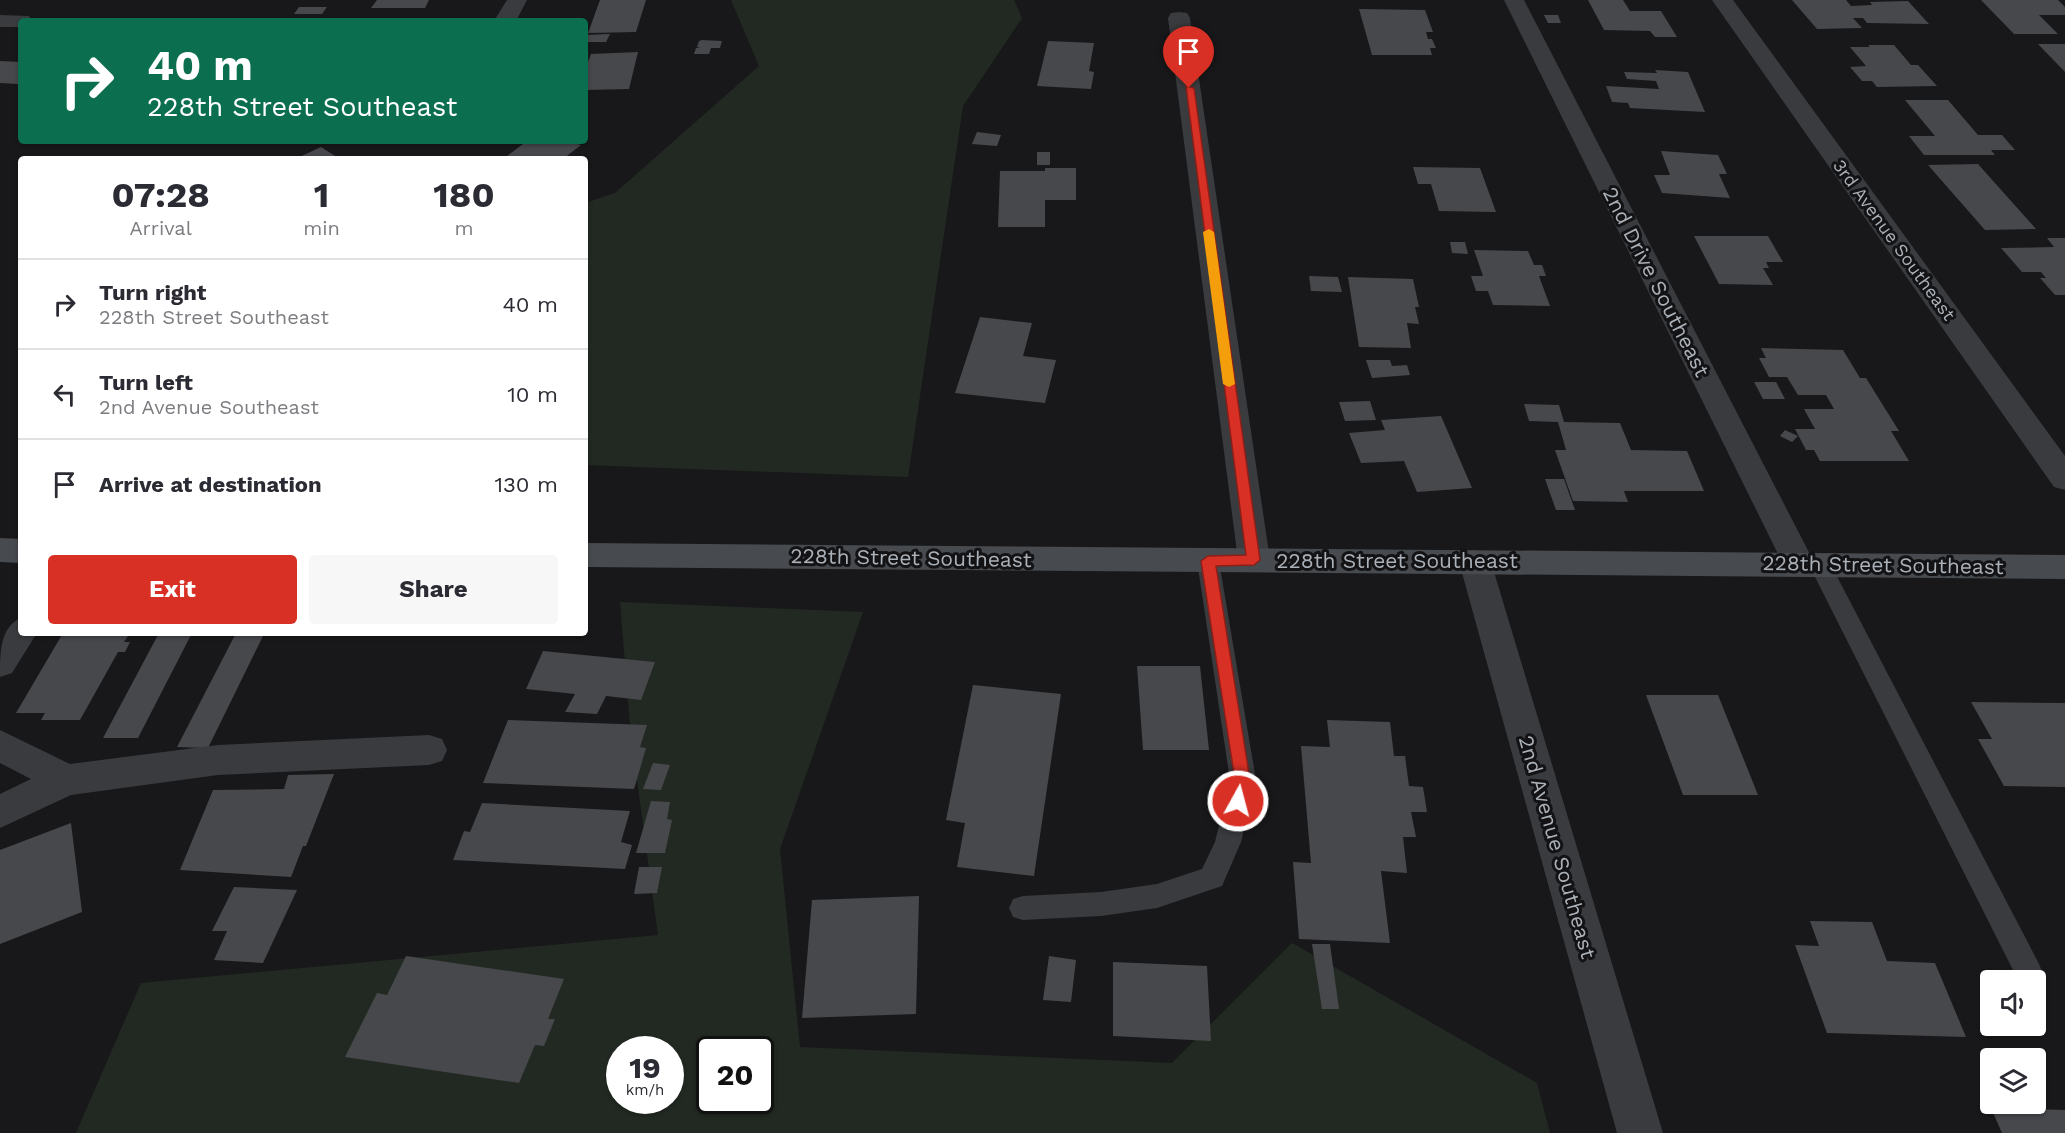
<!DOCTYPE html>
<style>
body{margin:0;font-family:"Work Sans",sans-serif;background:#f7f7f7;color:#2b2b33;height:100vh;display:flex;flex-direction:column;font-size:22px;white-space:nowrap}
*{box-sizing:border-box;margin:0}
p{font-size:20px;color:#7c7c81}
.icon{flex:none;width:33px;height:33px;fill:none;stroke:currentColor;stroke-width:2;stroke-linecap:round;stroke-linejoin:round}
.map{position:relative;flex:1;overflow:hidden}
.sheet{position:absolute;left:18px;top:156px;width:570px;height:480px;display:flex;flex-direction:column;background:#fff;border-radius:6px;box-shadow:0 2px 4px #0004}
.sheet>*{flex:none}
.guide{position:absolute;left:18px;top:18px;width:570px;height:126px;border-radius:6px;box-shadow:0 2px 4px #0004;background:#0b6e4f;color:#fff;overflow:hidden}
.fabs{position:absolute;left:1980px;top:970px;display:grid;gap:12px}
.fabs a{display:grid;place-items:center;width:66px;height:66px;border-radius:6px;background:#fff;box-shadow:0 2px 4px #0004;font-size:30px}
.speed{position:absolute;left:606px;top:1036px;display:flex;gap:12px;font-size:30px;font-weight:700;text-align:center}
.speed>*{display:grid;place-content:center;width:78px;height:78px;border-radius:50%;background:#fff;box-shadow:0 2px 4px #0004;line-height:1}
.speed small{font-size:15px;font-weight:400}
.speed .limit{border:3px solid #111;border-radius:9px;background:#fff;color:#111}
.pin{position:absolute;display:grid;place-items:center;width:51px;height:51px;color:#fff;margin:-62px -26px;border-radius:50% 50% 50% 0;rotate:-45deg;box-shadow:0 0 6px #0007}
.pin .icon{rotate:45deg}
.me{position:absolute;width:66px;margin:-33px;rotate:7deg;stroke-linejoin:round;filter:drop-shadow(0 0 4px #0008)}
.turn{display:flex;align-items:center;gap:21px;height:126px;padding:0 30px;font-size:27px}
.turn .icon{width:78px;height:78px;stroke-width:2.5}
.turn b{display:block;font-size:42px;line-height:51px}
.eta{display:flex;justify-content:space-evenly;align-items:center;height:102px;text-align:center}
.eta b{font-size:36px;font-weight:700;line-height:42px}
.button{display:flex;gap:12px;margin-top:auto;padding:12px 30px}
.button a{flex:1;height:69px;border-radius:6px;background:#d93025;color:#fff;font-size:24px;font-weight:700;line-height:69px;text-align:center}
.button a+a{background:#f7f7f7;color:#2b2b33}
ul{padding:0;list-style:none}
li{display:flex;align-items:center;gap:18px;height:90px;padding:0 30px;border-top:2px solid #e1e1e2}
li div{flex:1}
li b{display:block;font-size:22px}
li em{font-style:normal}
.map>svg:first-child{display:block}
.green{fill:#222922;fill-rule:evenodd}
.building{fill:#47484c}
.lines{fill:none;stroke-linecap:round;stroke-linejoin:round}
.service{fill:#393b3e;fill-rule:evenodd}
.minor{fill:#393b3e;fill-rule:evenodd}
.secondary{fill:#474a4e;fill-rule:evenodd}
.route{fill:#d93025;stroke:#8d1f18;stroke-width:1.5}
.slow{fill:#f59e0b}
.labels{text-anchor:middle;stroke-width:6;stroke-linejoin:round;paint-order:stroke}
.far-street-label{font-size:18px;fill:#abb1b8;stroke:#131315}
.street-label{font-size:21px;fill:#abb1b8;stroke:#131315}
</style>
<div class="map">
<svg width="2065" height="1133" viewBox="0 0 2065 1133">
<rect width="100%" height="100%" fill="#18181a"/>
<path class="green" d="M731 0H1014L1022 18 963 106 908 477 585 465V203L615 193 759 66Z
M620 602 863 612 780 849 800 1047 1172 1063 1292 943 1537 1083 1550 1133H76L141 983 658 935 631 736ZM620 1050H670V1101H620ZM710 1050H760V1101H710Z"/>
<path class="building" d="M377 0H429L425 8H371Z
M600 0H646L636 32 588 33Z
M1588 0H1623L1630 11H1661L1677 37H1655L1650 31 1604 30Z
M1792 0H1846L1851 6 1872 5 1870 2 1908 1 1929 24 1867 23 1863 18H1853L1862 28 1817 29Z
M1981 0H2058L2065 7V15H2039L2058 34H2014Z
M299 7H327L322 14H294Z
M1359 9 1425 10 1433 32H1426L1428 39H1432L1436 48H1430L1432 55H1372Z
M1544 15H1558L1561 23H1548Z
M610 34 606 42H585V35Z
M702 40 722 41 720 48H711L709 54H694L696 48H700L697 47 699 41Z
M1048 41 1094 43 1089 71 1094 72 1091 89 1037 86Z
M2038 44H2065V72Z
M1868 45H1894L1911 65H1918L1937 86 1877 87 1872 81H1862L1850 67 1866 66 1850 47H1870Z
M638 52 629 89 585 90V69L591 54Z
M0 61 21 62V81L18 84 0 83Z
M1655 70 1688 72 1705 112 1630 108 1628 103 1612 102 1606 86 1659 89 1656 81 1627 79 1624 72 1657 73Z
M1905 100H1948L1978 135H2002L2015 150H1991L1995 155H1924L1909 136H1935Z
M977 132 1001 135 997 146 972 144Z
M527 141H566L581 145 563 159H503Z
M321 147 340 159H295Z
M1661 151 1718 155 1727 174H1719L1730 198 1662 193 1654 175H1670Z
M1037 152H1050V165H1037Z
M1978 164 2036 229 1985 230 1928 165Z
M1413 167 1480 168 1496 212 1439 211 1431 184H1418Z
M1045 168H1076V200H1045V227H998L1000 171H1045Z
M1694 236H1768L1783 262H1766L1769 268H1763L1773 285 1719 284Z
M2047 238H2065V295H2055L2040 278H2046L2041 272H2022L2001 248 2054 247Z
M1450 242H1465L1468 254 1452 253Z
M1474 250 1528 251 1534 265H1542L1546 276H1539L1550 306 1493 305 1488 291H1476L1471 276H1483Z
M1309 276 1338 277 1342 292 1311 291Z
M1348 277 1413 279 1419 307H1415L1419 324 1407 323 1411 348 1359 347Z
M980 317 1032 323 1023 356 1056 360 1045 403 955 393Z
M1761 348 1843 350 1860 378H1866L1899 431H1891L1909 461H1820L1814 450H1806L1795 429H1815L1804 409H1834L1826 395H1798L1787 377H1769L1759 358H1766Z
M1366 360H1390L1392 366 1407 365 1410 375 1372 378Z
M1754 382H1776L1785 399H1763Z
M1370 401 1376 420 1345 421 1339 402Z
M1524 404 1559 405 1564 422 1620 423 1631 450 1687 451 1704 491H1624L1628 502 1573 501 1555 450H1566L1558 422 1529 421Z
M1441 416 1472 488 1417 492 1404 461 1361 463 1349 433 1385 430 1381 420Z
M1785 430 1798 436 1792 442 1780 436Z
M1545 479H1564L1575 510H1556Z
M63 633H130L124 642H130L125 652H118L80 720H41L45 713H16Z
M159 633H192L138 738H103Z
M235 635 263 636 208 748 177 747Z
M543 651 655 662 641 700 606 696 597 714 565 712 575 694 526 689Z
M1137 666H1200L1209 750H1143Z
M973 685 1061 694 1034 876 957 867 965 823 946 820Z
M1646 695H1718L1758 795H1683Z
M1971 702 2065 703V787L2004 786 1978 739H1992Z
M508 720 647 725 640 747 646 748 634 789 483 783Z
M1327 720 1390 722 1394 756H1405L1409 786 1423 787 1427 812H1411L1416 837H1403L1407 873 1381 871 1390 943 1299 939 1293 862 1311 863 1301 746 1330 747Z
M653 763 670 765 661 790 643 789Z
M334 774 306 846H303L291 877 180 870 213 790 284 789 288 775Z
M651 801 670 802 667 819 672 820 665 853H636Z
M482 803 630 811 621 842 632 845 625 869 453 860 464 831 470 832Z
M71 823 82 912 0 944V850Z
M639 867H662L657 893 634 894Z
M234 887 297 890 263 963 214 960 227 931H212Z
M919 896 916 1014 802 1018 812 900Z
M1810 921 1872 922 1887 961 1935 963 1966 1037 1827 1033 1795 945 1819 946Z
M1312 944H1330L1339 1009H1322Z
M406 956 564 979 548 1019H555L544 1046 535 1045 519 1083 345 1057 377 993 387 995Z
M1049 956 1076 960 1071 1002 1043 1000Z
M1113 962 1207 966 1211 1041 1113 1036Z
M1991 1108 2065 1110V1133H2002Z"/>
<g class="lines">
<path class="service" d="M1208 553 1216 555 1219 561 1256 780 1241 842 1222 886 1157 908 1101 916 1023 920 1013 917 1009 908 1013 899 1023 896 1101 892 1157 884 1202 869 1215 842 1230 780 1197 561 1200 555Z
M1820 557 1828 559 1831 565 2038 962 2042 971 2038 980H2018L1809 565 1812 559Z"/>
<path class="minor" d="M507 0H527L516 21H494Z
M1504 0H1524L1815 564 1811 573 1799 576 1787 573 1783 564Z
M1712 0H1733L2065 456V490L2054 487Z
M1179 12 1187 13 1190 18 1270 560 1266 568 1254 572 1242 568 1238 560 1168 18 1171 13Z
M0 15 29 16 32 21H21V27H0Z
M1475 550 1487 554 1491 562 1663 1133H1617L1459 562 1463 554Z
M21 618V633H37L12 673 0 677C0 652 0 627 21 618Z
M0 730 70 764 218 745 429 735 442 739 447 750 442 761 429 765 218 775 71 795 0 828V794L31 779 0 763Z"/>
<path class="secondary" d="M0 538 21 539V563L0 562Z
M585 543 2065 555V579L585 567Z"/>
</g>
<path class="route" d="M1186 86 1194 88 1260 560 1254 565 1216 566 1250 780 1243 805 1238 807 1232 805 1230 801 1235 780 1201 561 1208 556 1246 555Z"/>
<path class="slow" d="M1209 229 1214 232 1235 384 1229 387 1223 384 1203 232Z"/>
<g class="labels">
<g class="far-street-label">
<text transform="translate(1894 240) rotate(54)" y="6">3rd Avenue Southeast</text>
</g>
<g class="street-label">
<text transform="translate(1656 282) rotate(63)" y="7">2nd Drive Southeast</text>
<text transform="translate(911 558) rotate(1)" y="7">228th Street Southeast</text>
<text x="1397" y="568">228th Street Southeast</text>
<text transform="translate(1883 565) rotate(1)" y="7">228th Street Southeast</text>
<text transform="translate(1557 847) rotate(74)" y="7">2nd Avenue Southeast</text>
</g>
</g>
</svg>
<div class="fabs">
<a><svg class="icon" aria-label="sound" viewBox="0 0 24 24"><path d="M4 9h4l5-4v14l-5-4H4zM17 9q2 3 0 6"/></svg></a>
<a><svg class="icon" aria-label="layers" viewBox="0 0 24 24"><path d="M12 4l9 5-9 5-9-5zM3 14l9 5 9-5"/></svg></a>
</div>
<div class="speed"><div>19<small>km/h</small></div><div class="limit">20</div></div>
<div class="pin" style="left:1189px;top:88px;background:#d93025"><svg class="icon" aria-label="arrive" viewBox="0 0 24 24"><path d="M6 21V4h12l-3 4 3 4H6"/></svg></div>
<svg class="me" style="left:1238px;top:801px" viewBox="-20 -20 40 40"><circle r="17" fill="#d93025" stroke="#fff" stroke-width="3"/><path d="M0-11L8 9 0 5-8 9z" fill="#fff"/></svg>
<div class="guide">
<div class="turn"><svg class="icon" aria-label="right" viewBox="0 0 24 24"><path d="M7 20v-9h11M14 6l5 5-5 5"/></svg><div><b>40 m</b>228th Street Southeast</div></div>
</div>
<section class="sheet">
<div class="eta">
<div><b>07:28</b><p>Arrival</p></div>
<div><b>1</b><p>min</p></div>
<div><b>180</b><p>m</p></div>
</div>
<ul>
<li><svg class="icon" aria-label="right" viewBox="0 0 24 24"><path d="M7 20v-9h11M14 6l5 5-5 5"/></svg><div><b>Turn right</b><p>228th Street Southeast</p></div><em>40 m</em></li>
<li><svg class="icon" aria-label="left" viewBox="0 0 24 24"><path d="M17 20v-9H6M10 6l-5 5 5 5"/></svg><div><b>Turn left</b><p>2nd Avenue Southeast</p></div><em>10 m</em></li>
<li><svg class="icon" aria-label="arrive" viewBox="0 0 24 24"><path d="M6 21V4h12l-3 4 3 4H6"/></svg><div><b>Arrive at destination</b></div><em>130 m</em></li>
</ul>
<div class="button"><a>Exit</a><a>Share</a></div>
</section>
</div>
